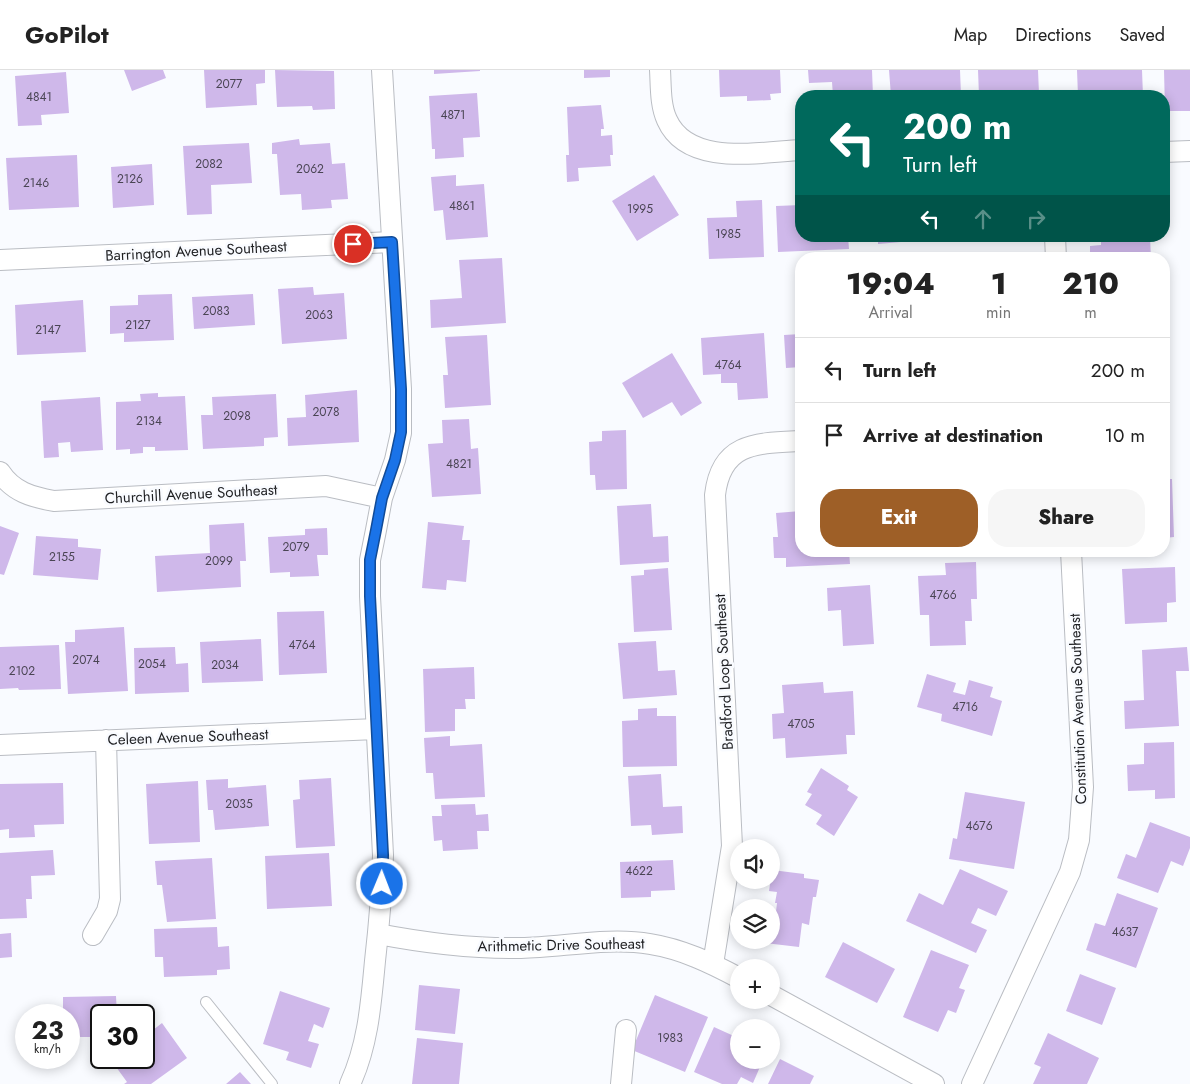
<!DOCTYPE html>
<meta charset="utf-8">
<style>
body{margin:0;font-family:Jost,sans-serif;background:#f6f6f6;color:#222;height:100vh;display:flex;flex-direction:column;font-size:19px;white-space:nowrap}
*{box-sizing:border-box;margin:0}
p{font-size:16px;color:#767676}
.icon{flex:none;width:28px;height:28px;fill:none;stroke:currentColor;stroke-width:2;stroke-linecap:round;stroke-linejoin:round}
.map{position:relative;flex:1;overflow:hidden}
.sheet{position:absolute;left:795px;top:182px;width:375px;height:305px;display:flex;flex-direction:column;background:#fff;border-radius:20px;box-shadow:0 2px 12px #0003}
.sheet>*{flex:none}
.guide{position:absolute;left:795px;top:20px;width:375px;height:152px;border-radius:20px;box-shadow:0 2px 12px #0003;background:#00695c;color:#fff;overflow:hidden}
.controls{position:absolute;left:730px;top:769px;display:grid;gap:10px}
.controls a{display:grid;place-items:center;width:50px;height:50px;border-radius:50%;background:#fff;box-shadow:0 2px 12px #0003;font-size:25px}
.speed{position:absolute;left:15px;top:934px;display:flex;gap:10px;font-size:25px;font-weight:700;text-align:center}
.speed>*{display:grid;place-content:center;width:65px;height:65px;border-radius:50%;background:#fff;box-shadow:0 2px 12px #0003;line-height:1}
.speed small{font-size:12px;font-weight:400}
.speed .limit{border:2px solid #111;border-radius:8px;background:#fff;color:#111}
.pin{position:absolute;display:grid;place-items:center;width:42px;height:42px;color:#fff;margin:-21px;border:2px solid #fff;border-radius:50%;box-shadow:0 1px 5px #0007}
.me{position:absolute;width:55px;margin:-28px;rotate:1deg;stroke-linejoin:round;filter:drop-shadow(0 0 4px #0008)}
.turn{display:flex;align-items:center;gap:18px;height:105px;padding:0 25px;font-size:22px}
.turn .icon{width:65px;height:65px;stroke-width:2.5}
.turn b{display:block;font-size:35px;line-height:42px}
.lanes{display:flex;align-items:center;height:48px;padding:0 25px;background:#0003;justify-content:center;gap:25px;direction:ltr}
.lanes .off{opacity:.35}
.eta{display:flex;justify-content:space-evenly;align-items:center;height:85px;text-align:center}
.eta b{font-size:30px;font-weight:800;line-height:35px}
.cta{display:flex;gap:10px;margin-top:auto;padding:10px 25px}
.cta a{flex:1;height:58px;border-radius:20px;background:#9e5f27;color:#fff;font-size:20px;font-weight:800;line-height:58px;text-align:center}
.cta a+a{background:#f6f6f6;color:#222}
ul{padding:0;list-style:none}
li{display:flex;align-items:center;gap:15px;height:65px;padding:0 25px;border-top:1px solid #e0e0e0}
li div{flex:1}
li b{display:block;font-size:19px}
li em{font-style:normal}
header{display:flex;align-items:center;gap:30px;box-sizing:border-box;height:70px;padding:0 25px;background:#fff;border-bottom:1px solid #e0e0e0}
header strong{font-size:24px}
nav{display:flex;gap:28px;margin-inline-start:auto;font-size:18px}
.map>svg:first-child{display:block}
.building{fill:#cfb8ea}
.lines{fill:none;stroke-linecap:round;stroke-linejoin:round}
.lane-casing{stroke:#babdc3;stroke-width:12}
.street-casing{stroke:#babdc3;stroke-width:22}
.lane{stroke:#fff;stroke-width:10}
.street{stroke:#fff;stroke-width:20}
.route-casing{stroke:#114b97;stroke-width:12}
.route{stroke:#1a73e8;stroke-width:9}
.labels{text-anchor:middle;stroke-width:5;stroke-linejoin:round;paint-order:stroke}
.number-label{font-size:12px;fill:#4a4554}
.street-label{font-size:15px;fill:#1e1f22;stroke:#f9fbff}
</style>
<header>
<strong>GoPilot</strong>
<nav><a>Map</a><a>Directions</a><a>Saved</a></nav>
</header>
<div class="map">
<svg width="1190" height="1014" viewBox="0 0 1190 1014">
<rect width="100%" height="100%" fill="#f9fbff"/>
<path class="building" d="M124 0H163L166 8 132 21Z
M204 0H265V13L256 14 257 35 206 38Z
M275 0 334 1 335 39 313 40 312 36 277 37Z
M434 0H480V1L434 4Z
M584 0H610V7L584 8Z
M719 0H780L781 23 770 24 771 30 747 31V26L720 27Z
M808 0H872L873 26H833L832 12 809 13Z
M889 0H960L961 26H891Z
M978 0H1038L1039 24 979 26Z
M1077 0H1142L1143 26H1078Z
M1164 0H1190V41H1165Z
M66 2 69 43 41 45 42 55 18 56 15 6Z
M477 23 480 67 463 68 464 87 435 89V79H432L429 26Z
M601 35 604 59H601V66L612 65 613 85H610L611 96 578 98 579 111 567 112 566 85H569L567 37Z
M299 69 300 75 330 73 332 94 345 93 348 129 331 130 332 138 302 140 301 124 280 125 277 84H272V73Z
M249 73 252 113 211 115 212 144 187 145 183 76Z
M77 85 79 137 9 140 6 88Z
M152 94 154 135 113 138 111 97Z
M456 105V116L484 114 488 167 446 170 443 140 434 141 431 107Z
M654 105 679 145 637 171 612 131Z
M762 130 764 187 709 189 707 148 737 147 736 131Z
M801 135V166H848L849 179 778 182 776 136Z
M878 166H924V170L878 174Z
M1101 166H1150L1151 189H1090V176L1101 175Z
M502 188 506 253 431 258 430 230 462 228 459 190Z
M313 217 314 225 344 223 347 269 282 274 278 219Z
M172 224 174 270 124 272V263L110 264V236L138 235V225Z
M253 224 255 255 194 259 192 227Z
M83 230 86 282 17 285 15 235Z
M764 263 768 328 738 330 737 313H721V304L703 305 701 268Z
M801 264V297L786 298 784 265Z
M487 265 491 335 445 338 443 305H448L445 267Z
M672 283 702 333 681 346 672 332 643 348 622 313Z
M357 320 359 372 288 376 287 348 306 347 305 325Z
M158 323V327L185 326 188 380 155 381V377H143V383L130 384V379L116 380V332L141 331 140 324Z
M276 324 278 367 264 368V376L203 379 201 345H213L212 327Z
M100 327 103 380 71 382 70 372 58 373 59 387 44 388 41 331Z
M469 349 471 379 478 378 481 424 432 427 428 374 443 373 442 350Z
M626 360 627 419 596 420 595 405H590L589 372 602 371V361Z
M1164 409H1172L1174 467 1164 468Z
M651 434 653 467 668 466 669 492 620 495 617 436Z
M801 441V481H849L850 494 786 497V488H774L773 467H778L776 443Z
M428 452 464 456 462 470H470L466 512 447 510 446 520 422 518Z
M244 453 246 491H240L241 517 157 522 155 486 210 483 209 455Z
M0 456 19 463 4 505 0 504Z
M327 458 328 485H317L319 506 290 507V502L270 503 268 467 305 465V459Z
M36 466 78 469V477L101 479 98 510 33 505Z
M976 492 977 529H971L972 551H965L966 575 930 576 929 545H920L918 506 946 505 945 493Z
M1175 497 1176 532 1167 533V552L1125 554 1122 499Z
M668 498 672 560 634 562 631 506 644 505V500Z
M870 515 874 574 843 576 841 540 828 541 827 518Z
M324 541 327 603 279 605 277 542Z
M124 557 128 621 68 624 65 572H75V560Z
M261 569 263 611 202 613 200 572Z
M656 571 658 601 675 600 677 625 623 629 618 573Z
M59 575 61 619 19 620 18 618 0 619V577Z
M175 577 176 594 188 593 189 622 135 624 134 578Z
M1187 577 1189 601H1176L1179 656 1125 659 1124 631 1144 630 1142 580Z
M474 597 475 629H465L466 639H455V661L425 662 423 599Z
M927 604 956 613 953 622 965 625 969 610 993 617 990 627 1002 631 992 666 941 651 942 644 917 637Z
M823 612 824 623 853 621 855 665H846L847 684 786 688 785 668 773 669 772 644 784 643 782 615Z
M657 638V646H676L677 696 623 697 622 651 638 650V639Z
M450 666V676L482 674 485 727 435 729 433 703H426L424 668Z
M1174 672 1175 728 1155 729V720L1128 721 1127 695 1144 694V673Z
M821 698 849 716 847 720 858 727 834 766 816 754 822 745 805 735 812 724 807 722Z
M661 704 663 737 682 736 683 763 652 765 651 755 631 756 628 706Z
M331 708 335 776 296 778 293 730 300 729 299 710Z
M228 709V718L266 715 269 756 215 760 213 740H208L206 710Z
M198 711 200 772 149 774 146 714Z
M63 713 64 754 34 755 35 767 9 768V759L0 760V714Z
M965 722 1025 732 1014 799 949 789 953 768 957 769Z
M475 734 476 745 488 744 489 761H477L478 779 443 781 442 770 434 771 432 746H442L441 735Z
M1150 752 1190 767V778L1183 796 1171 791 1158 823 1117 808 1126 784 1136 788Z
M53 780 55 805 31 806 32 829H26L27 848 0 849V783Z
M329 783 332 836 267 839 265 786Z
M212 788 216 849 167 852 162 815H157L155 791Z
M673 790 675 820 651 821V827L621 828 620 792Z
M960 799 1008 821 996 846 978 838 971 853 987 860 976 883 906 851 919 823 943 835Z
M772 800 804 804V808L819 810 816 827H813L809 855 802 853 799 877 765 873 766 870H771V850H775L777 833H775L777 822 769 821Z
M1117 823 1158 838 1136 898 1086 880 1095 853 1105 856Z
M217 857 218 877 229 876 230 899 217 900V905L164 907 163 887H155L154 859Z
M11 863 12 887 0 888V864Z
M843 872 895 899 877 933 825 907Z
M931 880 969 895 959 918 965 920 956 943 948 940 938 962 903 947Z
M1080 904 1116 918 1102 955 1066 941Z
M419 915 460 919 455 964 415 960Z
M280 921 330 938 323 958 314 954 308 971 319 974 311 998 286 990 289 982 263 974Z
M655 925 708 947 685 1002 632 980Z
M116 926 117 945H101V967H69V945H63V927Z
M162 953 187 988 151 1014H124L127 1012 111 990 115 988H144V967Z
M714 957 736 967 735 969 739 971V990H763L753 1013 741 1007 737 1014H722L694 1002Z
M1048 963 1099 988 1087 1014H1033L1041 997 1034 994Z
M417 968 463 973 459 1014H412Z
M780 989 814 1006 810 1014H768Z
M240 1002 251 1014H226Z"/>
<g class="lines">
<defs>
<path id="lane" d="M206 932 272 1014"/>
<path id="street" d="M660 0C661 16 660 35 667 50 688 97 760 82 801 80
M1164 82 1190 81
M1055 166 1056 189
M0 190 392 172
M0 402C13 422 32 427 54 431L326 416 382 428
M0 675 376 659
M378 864C425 873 473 879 521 878 563 877 609 867 650 874 682 879 711 893 739 908
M93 865 107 841 110 829 106 670
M713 894 732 776 715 425C721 372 757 373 801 371
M771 925 934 1014
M350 1014C368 975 371 934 375 891 379 856 382 821 383 785L370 526V490L376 460 382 428 395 390 401 363V319L382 0
M621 1014 626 960
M972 1014 1070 802 1079 770 1083 717 1071 481"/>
</defs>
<use href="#lane" class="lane-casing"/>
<use href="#street" class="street-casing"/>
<use href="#lane" class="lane"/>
<use href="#street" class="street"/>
</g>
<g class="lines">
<defs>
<path id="route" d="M353 174 392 172 401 319V362L395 390 382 428 376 460 370 490V526L383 785 382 814"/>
</defs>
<use href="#route" class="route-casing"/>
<use href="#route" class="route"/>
</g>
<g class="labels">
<g class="number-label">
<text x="229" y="18">2077</text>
<text x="39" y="31">4841</text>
<text x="453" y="49">4871</text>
<text x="209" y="98">2082</text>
<text x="310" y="103">2062</text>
<text x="130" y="113">2126</text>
<text x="36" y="117">2146</text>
<text x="462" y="140">4861</text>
<text x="640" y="143">1995</text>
<text x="728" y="168">1985</text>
<text x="216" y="245">2083</text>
<text x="319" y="249">2063</text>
<text x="138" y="259">2127</text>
<text x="48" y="264">2147</text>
<text x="728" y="299">4764</text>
<text x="326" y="346">2078</text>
<text x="237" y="350">2098</text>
<text x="149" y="355">2134</text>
<text x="459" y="398">4821</text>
<text x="296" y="481">2079</text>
<text x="62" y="491">2155</text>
<text x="219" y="495">2099</text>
<text x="943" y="529">4766</text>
<text x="302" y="579">4764</text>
<text x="86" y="594">2074</text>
<text x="152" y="598">2054</text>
<text x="225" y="599">2034</text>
<text x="22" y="605">2102</text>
<text x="965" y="641">4716</text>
<text x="801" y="658">4705</text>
<text x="239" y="738">2035</text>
<text x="979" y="760">4676</text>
<text x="639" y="805">4622</text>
<text x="1125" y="866">4637</text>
<text x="670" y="972">1983</text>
</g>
<g class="street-label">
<text transform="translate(196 181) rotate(-3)" y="5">Barrington Avenue Southeast</text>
<text transform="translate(191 424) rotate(-3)" y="5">Churchill Avenue Southeast</text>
<text transform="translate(724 602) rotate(-93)" y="5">Bradford Loop Southeast</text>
<text transform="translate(1078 639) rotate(-92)" y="5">Constitution Avenue Southeast</text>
<text transform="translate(188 667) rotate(-2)" y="5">Celeen Avenue Southeast</text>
<text transform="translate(561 875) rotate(-1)" y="5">Arithmetic Drive Southeast</text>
</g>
</g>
</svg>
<div class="controls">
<a><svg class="icon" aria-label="sound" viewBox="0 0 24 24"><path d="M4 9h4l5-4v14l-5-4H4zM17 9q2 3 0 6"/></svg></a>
<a><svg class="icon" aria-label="layers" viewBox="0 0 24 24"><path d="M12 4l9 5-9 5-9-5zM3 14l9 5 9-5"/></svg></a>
<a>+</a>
<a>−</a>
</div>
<div class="speed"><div>23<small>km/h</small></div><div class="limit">30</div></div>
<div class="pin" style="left:353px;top:174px;background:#d93025"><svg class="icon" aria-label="arrive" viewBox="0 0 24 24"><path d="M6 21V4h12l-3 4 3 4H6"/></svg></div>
<svg class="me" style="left:382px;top:814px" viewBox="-20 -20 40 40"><circle r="17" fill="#1a73e8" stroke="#fff" stroke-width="3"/><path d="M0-11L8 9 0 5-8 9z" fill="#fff"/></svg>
<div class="guide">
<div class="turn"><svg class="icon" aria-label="left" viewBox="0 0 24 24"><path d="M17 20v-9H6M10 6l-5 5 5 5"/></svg><div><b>200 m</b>Turn left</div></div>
<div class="lanes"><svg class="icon" aria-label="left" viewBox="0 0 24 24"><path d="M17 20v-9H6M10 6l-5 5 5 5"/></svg><svg class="icon off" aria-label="ahead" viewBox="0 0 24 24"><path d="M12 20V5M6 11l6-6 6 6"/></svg><svg class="icon off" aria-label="right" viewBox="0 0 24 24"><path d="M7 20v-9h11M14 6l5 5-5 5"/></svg></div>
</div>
<section class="sheet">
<div class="eta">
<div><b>19:04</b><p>Arrival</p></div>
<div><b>1</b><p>min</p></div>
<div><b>210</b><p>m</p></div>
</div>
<ul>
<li><svg class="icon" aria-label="left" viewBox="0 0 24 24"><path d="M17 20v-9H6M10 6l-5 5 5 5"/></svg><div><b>Turn left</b></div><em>200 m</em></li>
<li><svg class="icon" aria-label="arrive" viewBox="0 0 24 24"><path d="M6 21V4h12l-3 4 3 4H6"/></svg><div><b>Arrive at destination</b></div><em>10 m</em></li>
</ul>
<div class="cta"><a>Exit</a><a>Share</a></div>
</section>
</div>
